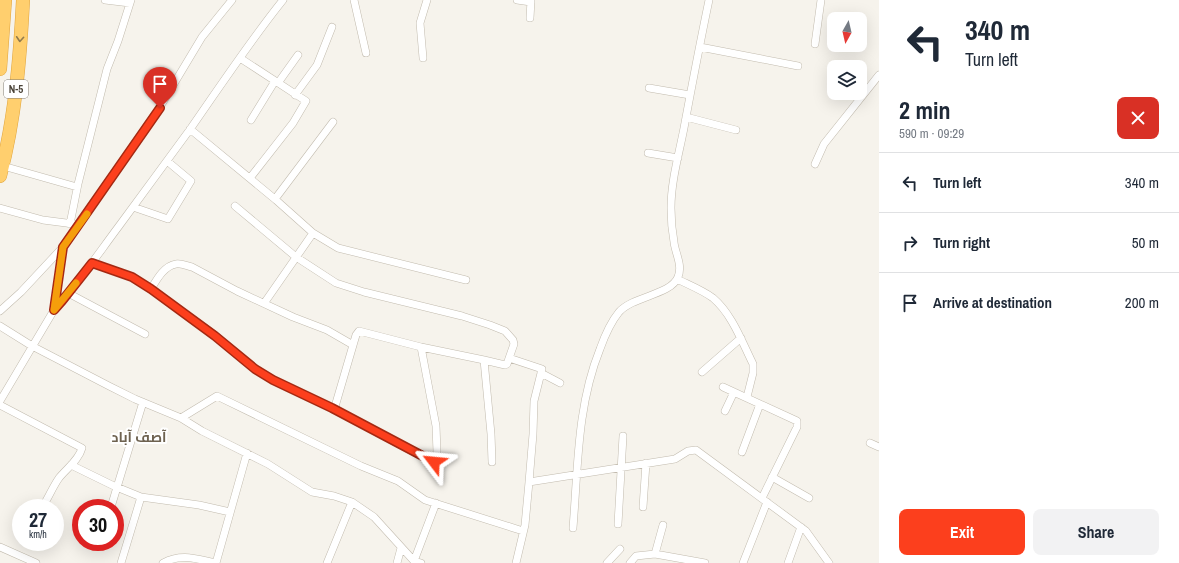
<!DOCTYPE html>
<meta charset="utf-8">
<style>
body{margin:0;font-family:"Archivo Narrow",Cairo,sans-serif;background:#f2f2f3;color:#1f2937;height:100vh;display:flex;flex-direction:column;font-size:15px;white-space:nowrap}
*{box-sizing:border-box;margin:0}
p{font-size:13px;color:#747a83}
.icon{flex:none;width:22px;height:22px;fill:none;stroke:currentColor;stroke-width:2;stroke-linecap:round;stroke-linejoin:round}
.map{position:relative;flex:1;overflow:hidden}
.panel{display:flex;flex-direction:column;background:#fff;width:300px}
.panel>*{flex:none}
.banner{background:#fff;color:#1f2937;overflow:hidden}
.needle{width:26px;rotate:188deg}
.fabs{position:absolute;left:827px;top:12px;display:grid;gap:8px}
.fabs a{display:grid;place-items:center;width:40px;height:40px;border-radius:8px;background:#fff;box-shadow:0 4px 16px #0002;font-size:20px}
.speed{position:absolute;left:12px;top:499px;display:flex;gap:8px;font-size:20px;font-weight:700;text-align:center}
.speed>*{display:grid;place-content:center;width:52px;height:52px;border-radius:50%;background:#fff;box-shadow:0 4px 16px #0002;line-height:1}
.speed small{font-size:10px;font-weight:400}
.speed .limit{border:6px solid #d22;background:#fff;color:#111}
.pin{position:absolute;display:grid;place-items:center;width:34px;height:34px;color:#fff;margin:-41px -17px;border-radius:50% 50% 50% 0;rotate:-45deg;box-shadow:0 0 4px #0007}
.pin .icon{rotate:45deg}
.me{position:absolute;width:44px;margin:-22px;rotate:299deg;stroke-linejoin:round;filter:drop-shadow(0 0 3px #0008)}
.turn{display:flex;align-items:center;gap:14px;height:84px;padding:0 20px;font-size:18px}
.turn .icon{width:52px;height:52px;stroke-width:2.5}
.turn b{display:block;font-size:28px;line-height:34px}
.round{display:grid;place-items:center;flex:none;width:42px;height:42px;border-radius:8px;background:#f2f2f3}
.summary{display:flex;align-items:center;justify-content:space-between;height:68px;padding:0 20px}
h1{font-size:24px;font-weight:800;line-height:30px}
.primary-button{display:flex;gap:8px;margin-top:auto;padding:8px 20px}
.primary-button a{flex:1;height:46px;border-radius:8px;background:#fc3f1d;color:#fff;font-size:16px;font-weight:800;line-height:46px;text-align:center}
.primary-button a+a{background:#f2f2f3;color:#1f2937}
ul{padding:0;list-style:none}
li{display:flex;align-items:center;gap:12px;height:60px;padding:0 20px;border-top:1px solid #e0e1e3}
li div{flex:1}
li b{display:block;font-size:15px}
li em{font-style:normal}
main{display:flex;flex:1;min-height:0}
.map>svg:first-child{display:block}
.lines{fill:none;stroke-linecap:round;stroke-linejoin:round}
.street-casing{stroke:#c2bbae;stroke-width:8}
.highway-casing{stroke:#e0a43c;stroke-width:14}
.street{stroke:#fff;stroke-width:7}
.highway{stroke:#ffcf6e;stroke-width:13}
.oneway{stroke:#937c4e}
.route-casing{stroke:#a42913;stroke-width:10}
.route{stroke:#fc3f1d;stroke-width:7}
.slow{stroke:#f59e0b;stroke-width:7}
.labels{text-anchor:middle;stroke-width:4;stroke-linejoin:round;paint-order:stroke}
.shield{fill:#fff;stroke:#817c74;stroke-width:1}
.shield-label{font-size:11px;font-weight:bold;fill:#4b4439}
.quarter-label{font-size:14px;font-weight:bold;fill:#6e6250;stroke:#fff}
</style>
<main>
<div class="map">
<svg width="879" height="563" viewBox="0 0 879 563">
<rect width="100%" height="100%" fill="#f6f3ec"/>
<g class="lines">
<defs>
<path id="street" d="M105 0 130 3
M354 0 366 53
M517 0 531 2
M530 18 531 0
M815 44 821 0
M700 47 798 66
M240 58 306 101 293 123 250 178
M423 58 420 23 427 0
M278 83 298 55
M649 88 690 95
M295 95 317 65 332 27
M686 117 736 130
M251 120 275 81
M190 129 276 200 313 233 338 248 466 280
M648 153 678 158
M815 164 824 144 879 75
M3 166 77 187
M275 199 333 122
M235 206 296 257 336 283 364 292 462 316 490 325 505 331 513 340 514 344 507 364 505 365 484 360
M133 207 168 219 191 181 167 161
M0 208 43 220 74 224
M70 224 78 184 107 69 118 41 131 0
M91 263 132 277 151 289 215 335 255 369 273 380 332 408 434 463 437 452 436 426 421 347 484 360 491 434 492 462
M677 279C689 285 702 290 713 298 732 314 742 342 753 364V373L747 397
M151 289C157 279 164 266 176 264 181 263 187 266 192 267L237 291 293 317 327 330 353 345
M68 293 145 334
M265 302 313 233
M54 310C78 284 98 254 119 226 143 193 167 161 191 128 221 85 250 41 283 0
M0 311 21 292 63 247 160 107 202 37 232 0
M0 326 32 346 109 386 135 399 181 418 202 431 268 464 312 492 334 496 352 502 374 517 414 561 421 563
M509 358 542 369 534 401 533 434 529 482 525 525 516 563
M702 372 741 338
M541 373 560 383
M723 387 797 421V427L762 498
M0 401 54 310 63 248
M0 405 82 448C79 460 66 469 59 478 54 485 50 494 46 501
M334 410 356 335 359 331 421 347
M725 411 734 392
M181 418 217 396 361 466 398 481 425 500 523 531
M870 443 879 447
M742 452 760 404
M71 465 114 486 141 497 199 505 230 512
M772 477 809 498
M529 482 675 459 688 451 696 450 806 531 829 563
M111 507 143 402
M643 507 646 463
M618 524 623 436
M573 528C578 467 577 406 600 349 605 335 610 323 619 312 633 296 671 295 678 277 683 265 675 253 674 242 672 231 671 219 671 208 671 181 679 154 684 128 692 85 700 43 709 0
M0 547 36 563
M655 554 663 525
M414 561 436 503
M121 563 141 497
M163 563C182 553 196 559 216 563
M216 563 247 453
M327 563 352 502
M397 563 401 548
M607 563 620 549
M630 563 636 556 655 554 705 563
M743 563 767 502
M788 563 801 527"/>
<path id="highway" d="M0 69 5 0
M0 176C15 119 20 59 23 0"/>
</defs>
<use href="#street" class="street-casing"/>
<use href="#highway" class="highway-casing"/>
<use href="#street" class="street"/>
<use href="#highway" class="highway"/>
</g>
<defs><path id="oneway-chevron" d="M-2-3.5L2.5 0L-2 3.5" fill="none" stroke-width="1.6" stroke-linecap="round" stroke-linejoin="round"/></defs>
<use class="oneway" href="#oneway-chevron" transform="translate(20 39) rotate(94)"/>
<g class="lines">
<defs>
<path id="route" d="M160 108 63 247 54 310 62 301 92 263 132 277 151 289 215 336 255 369 273 380 332 408 434 462"/>
</defs>
<use href="#route" class="route-casing"/>
<use href="#route" class="route"/>
<path class="slow" d="M76 283 54 310 63 247 87 214"/>
</g>
<g class="labels">
<rect class="shield" x="4" y="80" width="24" height="18" rx="3"/>
<g class="shield-label">
<text x="16" y="93">N-5</text>
</g>
<g class="quarter-label">
<text x="139" y="442">آصف آباد</text>
</g>
</g>
</svg>
<div class="fabs">
<a><svg class="needle" viewBox="-14 -14 28 28"><path d="M0-13l5 13h-10z" fill="#e53935"/><path d="M0 13l5-13h-10z" fill="#747a83"/></svg></a>
<a><svg class="icon" aria-label="layers" viewBox="0 0 24 24"><path d="M12 4l9 5-9 5-9-5zM3 14l9 5 9-5"/></svg></a>
</div>
<div class="speed"><div>27<small>km/h</small></div><div class="limit">30</div></div>
<div class="pin" style="left:160px;top:108px;background:#d93025"><svg class="icon" aria-label="arrive" viewBox="0 0 24 24"><path d="M6 21V4h12l-3 4 3 4H6"/></svg></div>
<svg class="me" style="left:434px;top:462px" viewBox="-20 -20 40 40"><path d="M0-17L14 15 0 8-14 15z" fill="#fc3f1d" stroke="#fff" stroke-width="4"/></svg>
</div>
<section class="panel">
<div class="banner">
<div class="turn"><svg class="icon" aria-label="left" viewBox="0 0 24 24"><path d="M17 20v-9H6M10 6l-5 5 5 5"/></svg><div><b>340 m</b>Turn left</div></div>
</div>
<div class="summary"><div><h1>2 min</h1><p>590 m · 09:29</p></div><a class="round" style="background:#d93025;color:#fff"><svg class="icon" aria-label="close" viewBox="0 0 24 24"><path d="M6 6l12 12M18 6L6 18"/></svg></a></div>
<ul>
<li><svg class="icon" aria-label="left" viewBox="0 0 24 24"><path d="M17 20v-9H6M10 6l-5 5 5 5"/></svg><div><b>Turn left</b></div><em>340 m</em></li>
<li><svg class="icon" aria-label="right" viewBox="0 0 24 24"><path d="M7 20v-9h11M14 6l5 5-5 5"/></svg><div><b>Turn right</b></div><em>50 m</em></li>
<li><svg class="icon" aria-label="arrive" viewBox="0 0 24 24"><path d="M6 21V4h12l-3 4 3 4H6"/></svg><div><b>Arrive at destination</b></div><em>200 m</em></li>
</ul>
<div class="primary-button"><a>Exit</a><a>Share</a></div>
</section>
</main>
